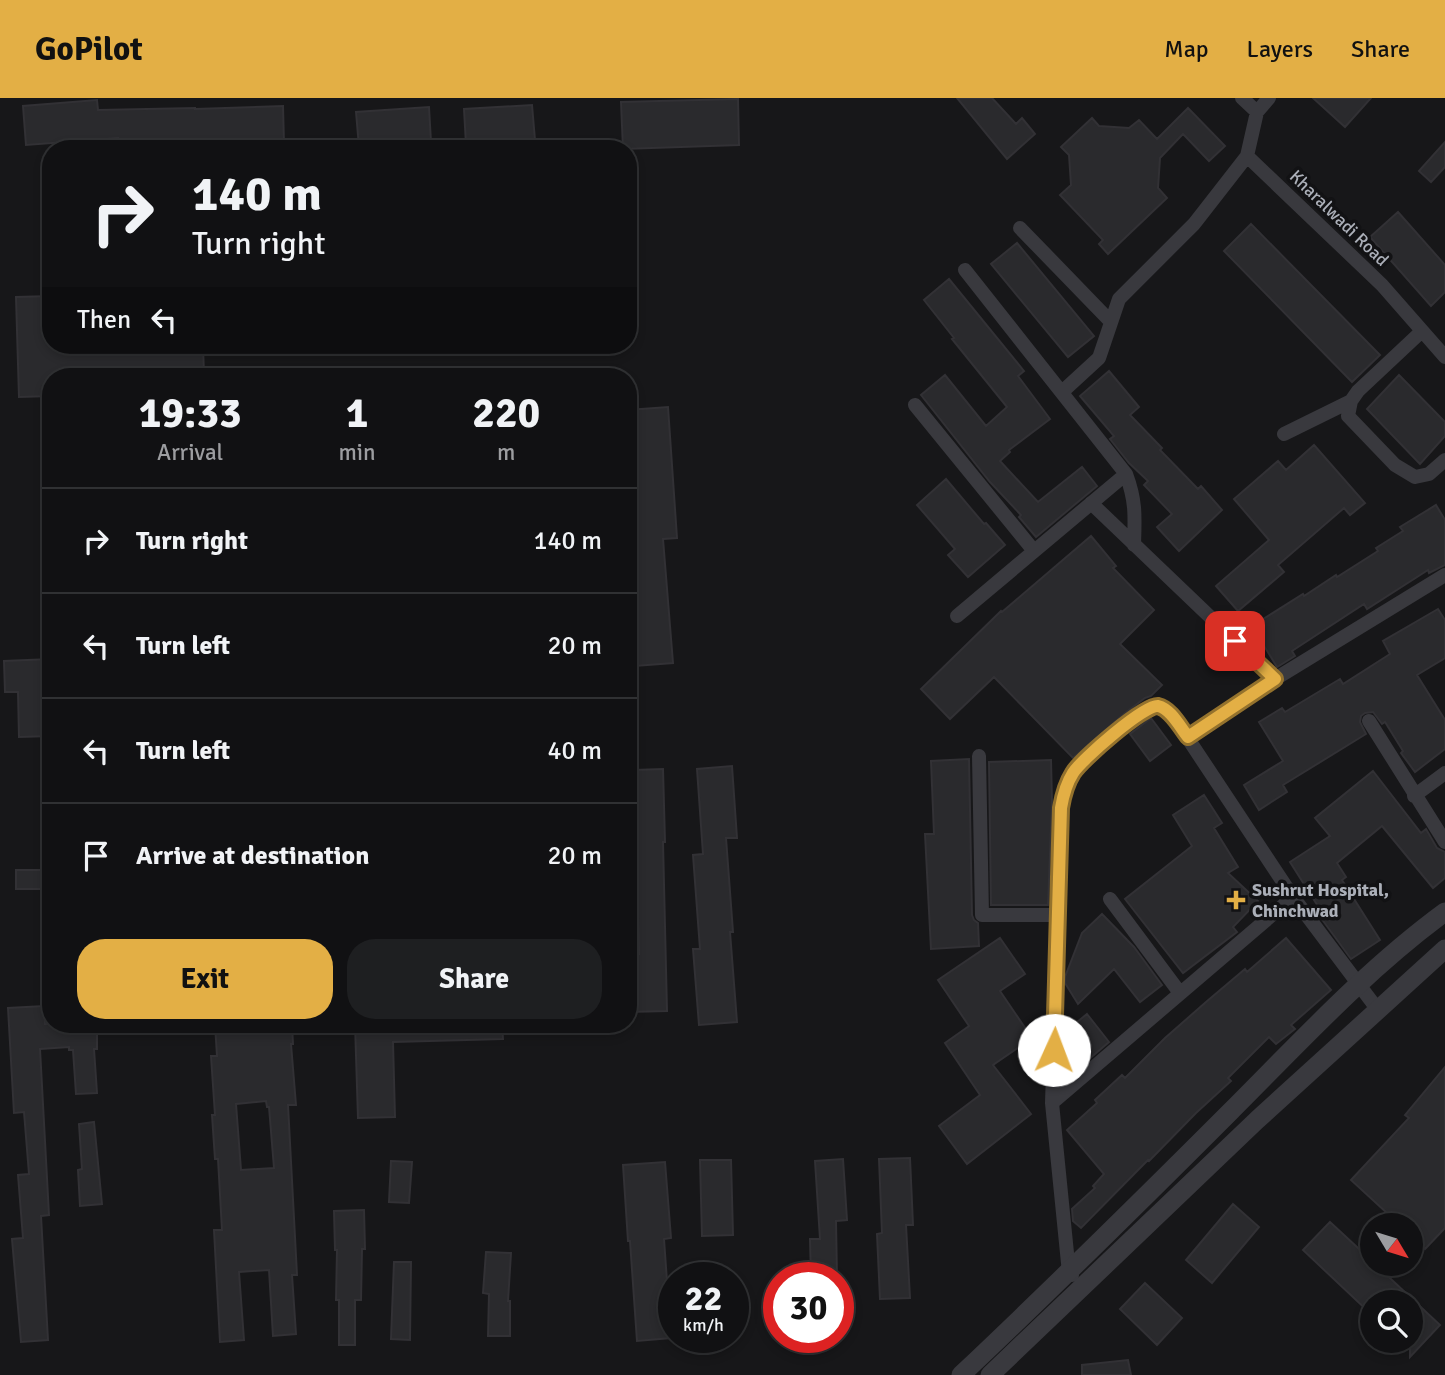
<!DOCTYPE html>
<style>
body{margin:0;font-family:Signika,sans-serif;background:#1e1f21;color:#f1f3f6;height:100vh;display:flex;flex-direction:column;font-size:26px;white-space:nowrap}
*{box-sizing:border-box;margin:0}
p{font-size:23px;color:#9c9da0}
.icon{flex:none;width:38px;height:38px;fill:none;stroke:currentColor;stroke-width:2;stroke-linecap:round;stroke-linejoin:round}
.map{position:relative;flex:1;overflow:hidden}
.drawer{position:absolute;left:42px;top:270px;width:595px;height:665px;display:flex;flex-direction:column;background:#111113;border-radius:28px;box-shadow:0 4px 10px #0003,0 0 0 2px #303133}
.drawer>*{flex:none}
.hud{position:absolute;left:42px;top:42px;width:595px;height:214px;border-radius:28px;box-shadow:0 4px 10px #0003,0 0 0 2px #303133;background:#111113;color:#f1f3f6;overflow:hidden}
.needle{width:46px;rotate:128deg}
.tools{position:absolute;left:1360px;top:1115px;display:grid;gap:14px}
.tools a{display:grid;place-items:center;width:63px;height:63px;border-radius:50%;background:#111113;box-shadow:0 4px 10px #0003,0 0 0 2px #303133;font-size:35px}
.speed{position:absolute;left:658px;top:1164px;display:flex;gap:14px;font-size:35px;font-weight:700;text-align:center}
.speed>*{display:grid;place-content:center;width:91px;height:91px;border-radius:50%;background:#111113;box-shadow:0 4px 10px #0003,0 0 0 2px #303133;line-height:1}
.speed small{font-size:18px;font-weight:400}
.speed .limit{border:10px solid #d22;background:#fff;color:#111}
.pin{position:absolute;display:grid;place-items:center;width:60px;height:60px;color:#fff;margin:-30px;border-radius:14px;box-shadow:0 4px 10px #0006}
.me{position:absolute;width:77px;margin:-38px;rotate:2deg;stroke-linejoin:round;filter:drop-shadow(0 0 5px #0008)}
.turn{display:flex;align-items:center;gap:24px;height:147px;padding:0 35px;font-size:32px}
.turn .icon{width:91px;height:91px;stroke-width:2.5}
.turn b{display:block;font-size:49px;line-height:60px}
.then{display:flex;align-items:center;height:66px;padding:0 35px;background:#0003;gap:14px;font-size:26px}
.eta{display:flex;justify-content:space-evenly;align-items:center;height:119px;text-align:center}
.eta b{font-size:42px;font-weight:700;line-height:49px}
.primary-button{display:flex;gap:14px;margin-top:auto;padding:14px 35px}
.primary-button a{flex:1;height:80px;border-radius:28px;background:#e3af45;color:#111;font-size:28px;font-weight:700;line-height:80px;text-align:center}
.primary-button a+a{background:#1e1f21;color:#f1f3f6}
ul{padding:0;list-style:none}
li{display:flex;align-items:center;gap:21px;height:105px;padding:0 35px;border-top:2px solid #303133}
li div{flex:1}
li b{display:block;font-size:26px}
li em{font-style:normal}
header{display:flex;align-items:center;gap:42px;box-sizing:border-box;height:98px;padding:0 35px;background:#e3af45;color:#111}
header strong{font-size:33px}
nav{display:flex;gap:38px;margin-inline-start:auto;font-size:24px}
.map>svg:first-child{display:block}
.building{fill:#2a2a2d;stroke:#323135;stroke-width:2;fill-rule:evenodd}
.lines{fill:none;stroke-linecap:round;stroke-linejoin:round}
.minor{stroke:#39393e;stroke-width:14}
.tertiary{stroke:#39393e;stroke-width:19}
.route-casing{stroke:#94722d;stroke-width:18}
.route{stroke:#e3af45;stroke-width:12}
.poi-dot{fill:#e3af45;stroke:#121214;stroke-width:2.5}
.labels{text-anchor:middle;stroke-width:7;stroke-linejoin:round;paint-order:stroke}
.street-label{font-size:18px;fill:#abafb8;stroke:#121214}
.poi-label{font-size:18px;font-weight:bold;fill:#abafb8;stroke:#121214;text-anchor:start}
</style>
<header>
<strong>GoPilot</strong>
<nav><a>Map</a><a>Layers</a><a>Share</a></nav>
</header>
<div class="map">
<svg width="1445" height="1277" viewBox="0 0 1445 1277">
<rect width="100%" height="100%" fill="#171719"/>
<path class="building" d="M957 0H992L1016 26 1022 20 1035 36 1007 61Z
M1313 0H1371L1345 29Z
M738 1 739 47 623 51 621 4Z
M97 2 98 12 195 10V11L283 8 284 46 218 49V43L118 46V40L26 47 23 8Z
M532 7 535 42 466 47 464 11Z
M429 9 431 44 359 49 356 14Z
M1188 10 1225 48 1209 63 1183 36 1160 60 1158 90 1167 100 1108 156 1099 146 1103 142 1060 97 1071 87 1069 57 1061 49 1092 20 1099 28 1129 30 1139 22 1157 41Z
M1445 44V69L1431 84 1419 73Z
M1398 114 1445 167V194L1431 208 1370 139Z
M1251 126 1380 257 1352 284 1224 153Z
M1017 145 1094 238 1068 259 991 166Z
M949 181 1024 273 1018 278 1050 321 1009 352 1010 354 1000 363 1038 404 1082 369 1097 388 1036 439 1019 419 1021 417 990 384 921 297 945 277 986 328 1007 309 952 241 954 240 924 202Z
M51 198V247H62V250H96V251L150 248V251L203 248 204 276 158 278H51V298L19 299 16 199Z
M1109 273 1139 309 1130 317 1162 350 1160 352 1198 391 1201 388 1222 412 1179 453 1157 429 1172 416 1144 387 1148 383 1129 365 1110 341 1114 338 1080 298Z
M1399 277 1445 324V338L1420 366 1367 311Z
M668 309 677 440 663 441 673 565 635 568 628 475V312Z
M1314 347 1365 405 1350 417 1344 410 1278 467 1284 474 1238 513 1216 488 1269 442 1234 401 1278 363 1286 372Z
M946 381 984 426 986 425 1005 447 968 479 948 457 955 451 917 407Z
M1436 407 1445 422V467L1429 475 1428 472 1367 511 1364 506 1292 553 1295 558 1277 569 1252 528 1303 496 1304 498 1336 477 1337 479 1378 453 1376 450 1403 433 1400 429Z
M1091 438 1116 468 1113 470 1154 512 1120 546 1162 587 1151 598 1145 600 1125 615 1073 660 994 579 950 621 921 591 1001 513 1002 514Z
M1438 511 1445 522V560L1417 577 1445 622V651L1415 674 1401 655 1403 653 1385 624 1382 626 1373 614 1365 615 1361 618 1360 624 1366 636 1283 687 1287 694 1259 712 1244 687 1283 663 1259 624 1282 610 1285 614 1340 581 1343 586 1390 556 1383 543Z
M51 561V638L19 639 18 594H5L4 563Z
M1151 620 1171 647 1150 663 1130 636Z
M969 661 972 817 974 822 978 825 979 848 931 851 925 736H934L931 663Z
M1051 662 1052 704 1048 807H991L989 664Z
M732 668 737 740H726L733 834H730L737 924 699 927 693 851H700L693 757 703 756 697 671Z
M663 671 665 744H663L667 913 628 914V856H639L634 672Z
M1373 673 1421 735 1426 731 1437 750 1445 754V780L1433 790 1382 728 1337 765 1346 779 1342 782 1380 842 1351 861 1321 820 1318 815 1321 813 1290 764 1330 738 1315 720Z
M1204 697 1222 725 1214 730 1238 769 1228 775 1258 803 1233 829 1237 834 1183 875 1125 801 1192 748 1173 717Z
M16 772H51V791H16Z
M1102 816 1134 849 1162 887 1140 904 1114 871 1078 906 1065 885V879L1082 835Z
M1000 840 1025 876 1000 893 1032 940 993 967 1031 1016 967 1066 939 1028 980 997 945 945 969 928 938 882Z
M1286 840 1331 892 1291 927 1295 931 1276 946 1269 939 1228 980 1231 983 1196 1015 1149 1063 1148 1062 1081 1130 1073 1123 1072 1111 1095 1090 1093 1088 1104 1076 1067 1032 1097 1005 1095 1002 1122 977 1125 980 1165 940 1206 904 1245 871 1247 874Z
M44 908 45 926H97V951H94L97 995 76 996 73 952H69V949L40 951 49 1117 41 1118 48 1242 21 1244 12 1141 23 1140 18 1077 29 1076 24 1014 14 1015 8 910Z
M1087 916 1109 944 1089 961 1066 933Z
M215 926H292L293 946H291L296 1007H288L297 1177H292L296 1236 273 1238 269 1172 239 1174 244 1242 220 1244 214 1132H222L218 1061H215L212 1017H215L211 958H217ZM266 1003 267 1009H269L274 1070 241 1072 236 1006Z
M355 926H502L503 941 393 944 395 1019 358 1020Z
M1445 969V1130L1425 1151 1410 1137V1127H1400L1351 1082 1409 1020 1405 1017Z
M94 1024 102 1106 80 1108 78 1072 82 1071 79 1026Z
M910 1060 913 1127H906L910 1200 880 1201 877 1136 882 1135 879 1061Z
M843 1061 847 1122 836 1123 837 1180H811L810 1141H820L815 1063Z
M700 1062H731L733 1137 702 1138Z
M391 1063 412 1064 409 1105 389 1104Z
M665 1064 671 1140 664 1141 671 1240 637 1243 630 1143H628L623 1067Z
M1233 1106 1259 1129 1212 1185 1186 1162Z
M364 1112 365 1151H362L361 1202H355V1247H339V1202H336L337 1152H335L334 1113Z
M1330 1124 1372 1163V1166H1375L1440 1227 1410 1259V1204H1372V1217L1303 1152Z
M486 1154 511 1155 508 1203H510V1238H488L489 1196 483 1195Z
M394 1164H411L410 1242 391 1241Z
M1145 1185 1182 1220 1157 1247 1120 1211Z
M1128 1262 1131 1277H1082V1267Z"/>
<g class="lines">
<path class="minor" d="M1242 0 1257 14
M1247 58 1382 187 1445 259
M1020 130 1111 224
M965 172 1126 376C1136 403 1135 418 1134 447
M1422 233 1358 293 1351 303 1348 318 1395 367 1415 379 1429 376 1445 362
M1062 294 1099 260 1119 201 1194 126 1247 58 1257 14 1269 0
M915 307 1034 453
M1284 336 1351 303
M1091 405 1275 581
M957 518 1126 376
M1369 623 1445 744
M1188 639 1275 581 1445 477
M979 658 982 817H1058
M1414 698 1445 675
M1110 801 1180 895
M1052 1005 1293 799
M1072 1177 1069 1175 1052 1005 1061 711 1063 698 1067 685 1074 672 1131 622 1151 608H1158L1166 612 1177 624 1293 799 1378 912"/>
<path class="tertiary" d="M961 1277C1053 1190 1142 1102 1231 1013 1300 944 1366 872 1445 814
M990 1277 1257 1022 1445 851"/>
</g>
<g class="lines">
<defs>
<path id="route" d="M1054 952 1061 710C1063 698 1066 686 1073 675 1081 662 1145 606 1158 608 1171 611 1180 629 1188 639L1275 581 1235 543"/>
</defs>
<use href="#route" class="route-casing"/>
<use href="#route" class="route"/>
</g>
<path class="poi-dot" d="M1232.5 791.5h7v7h7v7h-7v7h-7v-7h-7v-7h7z"/>
<g class="labels">
<g class="street-label">
<text transform="translate(1339 120) rotate(44)" y="6">Kharalwadi Road</text>
</g>
<g class="poi-label">
<text x="1252" y="798">Sushrut Hospital,<tspan x="1252" dy="21">Chinchwad</tspan></text>
</g>
</g>
</svg>
<div class="tools">
<a><svg class="needle" viewBox="-14 -14 28 28"><path d="M0-13l5 13h-10z" fill="#e53935"/><path d="M0 13l5-13h-10z" fill="#9c9da0"/></svg></a>
<a><svg class="icon" aria-label="search" viewBox="0 0 24 24"><circle cx="10" cy="10" r="6"/><path d="M15 15l6 6"/></svg></a>
</div>
<div class="speed"><div>22<small>km/h</small></div><div class="limit">30</div></div>
<div class="pin" style="left:1235px;top:543px;background:#d93025"><svg class="icon" aria-label="arrive" viewBox="0 0 24 24"><path d="M6 21V4h12l-3 4 3 4H6"/></svg></div>
<svg class="me" style="left:1054px;top:952px" viewBox="-20 -20 40 40"><circle r="19" fill="#fff"/><path d="M0-13L10 11 0 6-10 11z" fill="#e3af45"/></svg>
<div class="hud">
<div class="turn"><svg class="icon" aria-label="right" viewBox="0 0 24 24"><path d="M7 20v-9h11M14 6l5 5-5 5"/></svg><div><b>140 m</b>Turn right</div></div>
<div class="then">Then<svg class="icon" aria-label="left" viewBox="0 0 24 24"><path d="M17 20v-9H6M10 6l-5 5 5 5"/></svg></div>
</div>
<section class="drawer">
<div class="eta">
<div><b>19:33</b><p>Arrival</p></div>
<div><b>1</b><p>min</p></div>
<div><b>220</b><p>m</p></div>
</div>
<ul>
<li><svg class="icon" aria-label="right" viewBox="0 0 24 24"><path d="M7 20v-9h11M14 6l5 5-5 5"/></svg><div><b>Turn right</b></div><em>140 m</em></li>
<li><svg class="icon" aria-label="left" viewBox="0 0 24 24"><path d="M17 20v-9H6M10 6l-5 5 5 5"/></svg><div><b>Turn left</b></div><em>20 m</em></li>
<li><svg class="icon" aria-label="left" viewBox="0 0 24 24"><path d="M17 20v-9H6M10 6l-5 5 5 5"/></svg><div><b>Turn left</b></div><em>40 m</em></li>
<li><svg class="icon" aria-label="arrive" viewBox="0 0 24 24"><path d="M6 21V4h12l-3 4 3 4H6"/></svg><div><b>Arrive at destination</b></div><em>20 m</em></li>
</ul>
<div class="primary-button"><a>Exit</a><a>Share</a></div>
</section>
</div>
